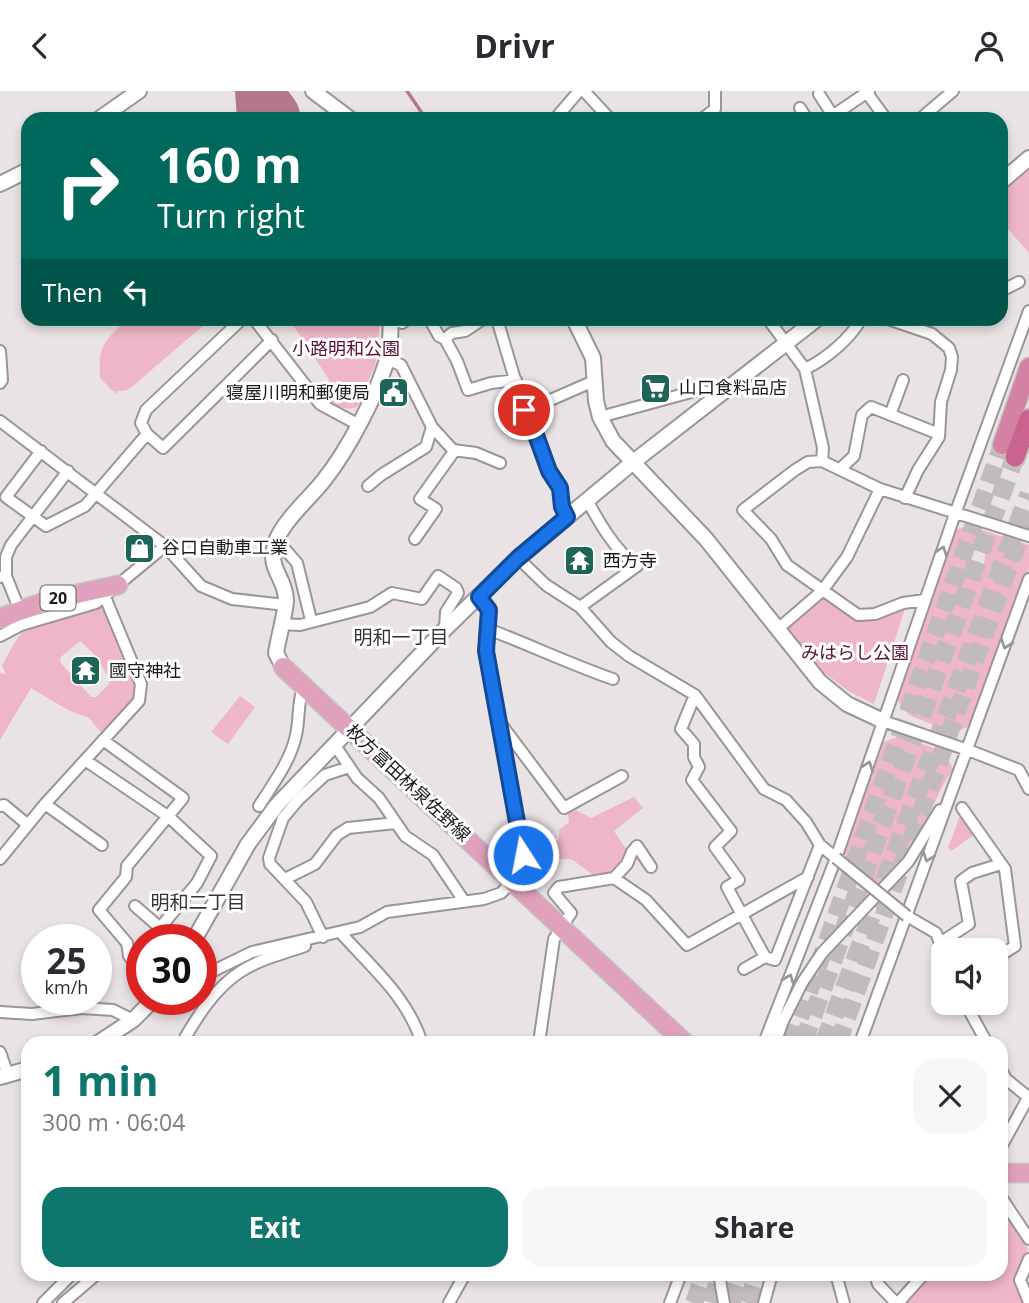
<!DOCTYPE html>
<meta charset="utf-8">
<style>
body{margin:0;font-family:"Open Sans","Noto Sans JP",sans-serif;background:#f7f7f7;color:#2b2b33;height:100vh;display:flex;flex-direction:column;font-size:26px;white-space:nowrap}
*{box-sizing:border-box;margin:0}
p{font-size:23px;color:#7c7c81}
.icon{flex:none;width:38px;height:38px;fill:none;stroke:currentColor;stroke-width:2;stroke-linecap:round;stroke-linejoin:round}
.map{position:relative;flex:1;overflow:hidden}
.details{position:absolute;left:21px;top:945px;width:987px;height:245px;display:flex;flex-direction:column;background:#fff;border-radius:21px;box-shadow:0 4px 10px #0003}
.details>*{flex:none}
.banner{position:absolute;left:21px;top:21px;width:987px;height:214px;border-radius:21px;box-shadow:0 4px 10px #0003;background:#00695c;color:#fff;overflow:hidden}
.tools{position:absolute;left:931px;top:847px;display:grid;gap:14px}
.tools a{display:grid;place-items:center;width:77px;height:77px;border-radius:14px;background:#fff;box-shadow:0 4px 10px #0003;font-size:35px}
.speed{position:absolute;left:21px;top:833px;display:flex;gap:14px;font-size:35px;font-weight:700;text-align:center}
.speed>*{display:grid;place-content:center;width:91px;height:91px;border-radius:50%;background:#fff;box-shadow:0 4px 10px #0003;line-height:1}
.speed small{font-size:18px;font-weight:400}
.speed .limit{border:10px solid #d22;background:#fff;color:#111}
.pin{position:absolute;display:grid;place-items:center;width:60px;height:60px;color:#fff;margin:-30px;border:4px solid #fff;border-radius:50%;box-shadow:0 2px 7px #0007}
.me{position:absolute;width:77px;margin:-38px;rotate:349deg;stroke-linejoin:round;filter:drop-shadow(0 0 5px #0008)}
.turn{display:flex;align-items:center;gap:24px;height:147px;padding:0 21px;font-size:32px}
.turn .icon{width:91px;height:91px;stroke-width:2.5}
.turn b{display:block;font-size:49px;line-height:60px}
.then{display:flex;align-items:center;height:66px;padding:0 21px;background:#0003;gap:14px;font-size:26px}
.round{display:grid;place-items:center;flex:none;width:74px;height:74px;border-radius:21px;background:#f7f7f7}
.headline{display:flex;align-items:center;justify-content:space-between;height:119px;padding:0 21px}
h1{font-size:42px;font-weight:700;line-height:52px;color:#0f766e}
.cta{display:flex;gap:14px;margin-top:auto;padding:14px 21px}
.cta a{flex:1;height:80px;border-radius:21px;background:#0f766e;color:#fff;font-size:28px;font-weight:700;line-height:80px;text-align:center}
.cta a+a{background:#f7f7f7;color:#2b2b33}
header{display:flex;justify-content:space-between;align-items:center;height:91px;padding:0 21px;background:#fff;font-size:32px;font-weight:700}
.map>svg:first-child{display:block}
.green{fill:#efb5c9;fill-rule:evenodd}
.water{fill:#b4788e}
.lines{fill:none;stroke-linecap:round;stroke-linejoin:round}
.stream{stroke:#b4788e;stroke-width:3.5}
.trunk-tunnel{stroke:#c1bbbd;stroke-width:18;stroke-dasharray:18 9;stroke-linecap:butt}
.motorway-tunnel{stroke:#c1bbbd;stroke-width:19;stroke-dasharray:19 10;stroke-linecap:butt}
.minor-casing{stroke:#9c9598;stroke-width:14}
.tertiary-casing{stroke:#9c9598;stroke-width:18}
.primary-casing{stroke:#c4c3c4;stroke-width:21}
.trunk-casing{stroke:#c4c3c4;stroke-width:21}
.motorway-casing{stroke:#c4c3c4;stroke-width:23}
.minor{stroke:#fff;stroke-width:10}
.tertiary{stroke:#fff;stroke-width:14}
.primary{stroke:#dfa1bb;stroke-width:18}
.trunk{stroke:#d482a4;stroke-width:18}
.motorway{stroke:#ca638d;stroke-width:19}
.minor-bridge-casing{stroke:#9c9598;stroke-width:14;stroke-linecap:butt}
.minor-bridge{stroke:#fff;stroke-width:10}
.oneway{stroke:#999898}
.route-casing{stroke:#114b97;stroke-width:18}
.route{stroke:#1a73e8;stroke-width:12}
.labels{text-anchor:middle;stroke-width:6;stroke-linejoin:round;paint-order:stroke}
.shield{fill:#fff;stroke:#615f5f;stroke-width:2}
.shield-label{font-size:16px;font-weight:bold;fill:#1d1a1b}
.park-label{font-size:18px;fill:#580f33;stroke:#fff}
.poi-label{font-size:18px;fill:#1d1a1b;stroke:#fff;text-anchor:start}
.street-label{font-size:18px;fill:#1d1a1b;stroke:#fff}
.neighbourhood-label{font-size:19px;fill:#373234;stroke:#fff}
</style>
<header><svg class="icon" aria-label="back" viewBox="0 0 24 24"><path d="M15 5l-7 7 7 7"/></svg>Drivr<svg class="icon" aria-label="person" viewBox="0 0 24 24"><circle cx="12" cy="8" r="4"/><path d="M4 21q1-7 8-7t8 7"/></svg></header>
<div class="map">
<svg width="1029" height="1212" viewBox="0 0 1029 1212">
<rect width="100%" height="100%" fill="#eae3e5"/>
<path class="green" d="M1029 74V162L1001 130V91Z
M127 228H211L128 299 117 300 116 303 100 287C98 252 105 251 127 228Z
M289 228H380L376 272 357 316C343 322 327 310 317 300L329 290 328 287Z
M969 435 1029 454V478L970 635 953 642 909 624 897 609 954 439ZM978 458 986 459 984 473 968 471 971 462Z
M824 504 857 528 905 518 874 613 850 601 823 581 788 538Z
M99 514C114 527 144 590 133 608L106 639 100 640 89 627 68 619 31 597 0 649V582L6 583 2 575C8 564 14 550 22 542 38 527 78 530 99 514ZM80 550 96 565 110 589 109 593 96 606H91L60 571 61 566Z
M240 605 255 616 228 653 211 641Z
M900 645 945 661 953 678C940 697 933 717 922 737 910 759 895 777 877 794L847 770 844 759 884 651ZM872 741 885 747 878 761 866 755Z
M634 706 643 717 614 740 629 762 609 782 592 783 571 768H547L531 776 527 770 526 760 540 763 559 748V739L569 731 568 723 576 719 591 727Z
M960 725 974 744 951 760 948 757Z
M1001 1116 1028 1158 1017 1191 1026 1212H906L932 1183H1001Z"/>
<path class="water" d="M235 0H288C295 9 302 17 299 28H237Z"/>
<g class="lines">
<path class="stream" d="M407 0 426 28
M300 25 305 28"/>
<path class="trunk-tunnel" d="M791 952 1002 354
M838 952 1029 420
M694 1212 704 1183
M748 1212 757 1183"/>
<path class="motorway-tunnel" d="M803 952 1015 366
M824 952 1029 403
M712 1212 721 1183
M731 1212 740 1183"/>
<defs>
<path id="minor" d="M584 0 610 28
M867 2 886 28
M819 3 835 28
M800 17 807 28
M555 28 579 0
M702 28 715 18V0
M828 28 869 0
M920 28 953 0
M1001 200 1019 191
M242 228 146 319 141 332 147 343 163 357 272 249
M254 228 320 313 359 334
M390 228 402 232 407 228
M432 228 430 229 439 245 445 248
M483 228 465 240 452 242 445 248 457 270 468 299 491 292 516 289
M497 228 524 319 532 333 549 380 560 397 562 416 567 426
M768 228 805 278 823 357 822 370
M888 228 932 243 949 257 952 266 951 279 941 311 939 346 918 379 905 407
M0 260 2 289 0 292
M386 268 401 274 432 336 453 359 476 362 500 372
M805 278C826 268 850 248 861 228
M548 310 594 290
M890 324 903 289
M600 326 695 300H704L716 307
M0 330 165 455 201 495 232 508 286 514
M41 360 6 406 46 435 85 415 147 343
M840 378 854 365 862 324 871 316 939 343
M368 395 381 384 426 356 432 336
M415 448 436 418 420 408 455 359
M277 449 297 472 311 529
M518 467 546 494 580 516 611 551 629 565 695 604 764 698 786 709 806 731 820 754 836 767
M6 485V466L11 454 68 380
M0 486 6 485 16 510
M925 509 903 512 875 523 858 524 787 474 771 448 743 419 795 379 808 371 822 370 880 398 1029 445
M580 516 637 475C615 460 599 431 587 409
M280 533 300 534 370 516 392 502 422 508 438 485 456 497 458 502 446 521 445 538
M779 537 822 500 847 466 880 398
M488 538C530 554 570 573 613 588
M0 545 21 534 96 512 165 455
M695 604 681 638 694 653V666L699 676 692 689 731 740 715 756 739 789 727 796 765 866
M498 629 564 717 622 685
M883 630 968 659 1019 679 1029 698
M103 649 183 707 127 775 126 786 99 819 127 852 129 865 142 879
M334 653 357 687 379 707 405 745 433 764 464 810
M85 669 169 726 211 765 197 792 160 837
M45 713 102 754
M0 715 4 714 28 734
M259 715C273 693 291 669 296 644 300 627 297 611 304 594
M962 717 1005 778 1015 855 996 867
M0 768 45 713 139 610 141 593 105 506
M614 787 627 773 632 761 637 755 651 776
M285 788 315 773 337 744 348 737 396 732
M135 815 174 849
M907 825 936 842 943 860
M340 841C372 877 407 905 422 952
M323 846 306 811 270 773 269 767 283 727 299 708 325 684 349 676
M940 852 969 833 961 790 972 782 1001 773
M744 878 765 866 775 869 820 754
M201 883 203 885 252 861 360 836 387 821 484 808 501 802 512 791 523 764 486 560 489 519 479 506
M965 912 987 952
M0 921 32 923 82 917 113 919 133 929
M182 952C197 926 214 898 240 881 259 868 283 863 305 855
M539 952 554 848 571 822 554 802 559 796 614 787 646 809 687 854 808 786
M764 952 836 767 955 423 1029 220
M775 952 783 930 802 892 822 862 908 771 940 719
M860 952 1029 488
M0 961 8 984
M1001 979 1006 988 1028 1006
M1001 1056 1029 1005
M1001 1106 1029 1148
M1029 1168 1020 1189 1029 1211
M719 1183 724 1212
M836 1183 844 1212
M875 1183 878 1193 896 1212
M43 1212 72 1183
M63 1212 97 1183
M449 1212 465 1183
M670 1212 681 1183
M764 1212 772 1183
M898 1212 924 1183"/>
<path id="tertiary" d="M313 0 350 28
M99 28 139 0
M1001 91 1029 67
M0 93 28 79
M574 228 593 267 596 310 600 326 613 350 706 448 820 591 847 613 883 630
M283 576 276 562C278 548 286 520 286 509 285 483 265 479 277 448 285 428 311 406 324 389 348 359 378 302 388 265 391 253 390 240 391 228
M194 849 248 753 277 714 445 538 518 467 567 426 632 372 817 228
M98 952 133 929 154 908
M0 986 28 978"/>
<path id="primary" d="M0 527 49 509 118 494
M283 576 685 952
M1003 1082H1029"/>
<path id="trunk" d="M1002 354 1029 276"/>
<path id="motorway" d="M1015 366 1029 328"/>
</defs>
<use href="#minor" class="minor-casing"/>
<use href="#tertiary" class="tertiary-casing"/>
<use href="#primary" class="primary-casing"/>
<use href="#trunk" class="trunk-casing"/>
<use href="#motorway" class="motorway-casing"/>
<use href="#minor" class="minor"/>
<use href="#tertiary" class="tertiary"/>
<use href="#primary" class="primary"/>
<use href="#trunk" class="trunk"/>
<use href="#motorway" class="motorway"/>
<defs>
<path id="minor-bridge" d="M836 767 907 825"/>
</defs>
<use href="#minor-bridge" class="minor-bridge-casing"/>
<use href="#minor-bridge" class="minor-bridge"/>
</g>
<defs><path id="oneway-chevron" d="M-2-3.5L2.5 0L-2 3.5" fill="none" stroke-width="1.6" stroke-linecap="round" stroke-linejoin="round" transform="scale(1.75)"/></defs>
<g class="oneway">
<use href="#oneway-chevron" transform="translate(942 460) rotate(-71)"/>
<use href="#oneway-chevron" transform="translate(1006 553) rotate(110)"/>
<use href="#oneway-chevron" transform="translate(868 675) rotate(-71)"/>
<use href="#oneway-chevron" transform="translate(928 766) rotate(110)"/>
<use href="#oneway-chevron" transform="translate(789 888) rotate(-69)"/>
</g>
<g class="lines">
<defs>
<path id="route" d="M523 764 486 560 489 519 479 506 518 467 567 426 562 416 560 397 549 380 532 333 524 319"/>
</defs>
<use href="#route" class="route-casing"/>
<use href="#route" class="route"/>
</g>
<defs>
<symbol id="supermarket-square" viewBox="-11 -11 22 22"><rect x="-9" y="-9" width="18" height="18" rx="4" fill="#1e6458" stroke="#fff"/><path d="M-6-5.5h2.5l.6 2H6L4.5 2H-2.5L-4.4-4H-6ZM-1.5 3.2a1.3 1.3 0 1 0 .1 0ZM3 3.2a1.3 1.3 0 1 0 .1 0Z" fill="#fff"/></symbol>
<symbol id="civic-square" viewBox="-11 -11 22 22"><rect x="-9" y="-9" width="18" height="18" rx="4" fill="#1e6458" stroke="#fff"/><path d="M-.6-6.5H3V-4.5H.6V-3L4-1V1h2V6H-6V1h2V-1L-.6-3ZM-1.2 2.5V6h2.4V2.5Z" fill="#fff"/></symbol>
<symbol id="shop-square" viewBox="-11 -11 22 22"><rect x="-9" y="-9" width="18" height="18" rx="4" fill="#1e6458" stroke="#fff"/><path d="M-5-2.5h2.3a2.7 3.5 0 0 1 5.4 0H5L5.5 6h-11ZM-1.5-2.5h3a1.5 2.3 0 0 0-3 0Z" fill="#fff"/></symbol>
<symbol id="temple-square" viewBox="-11 -11 22 22"><rect x="-9" y="-9" width="18" height="18" rx="4" fill="#1e6458" stroke="#fff"/><path d="M0-6L5-2H3V0L6.5 2.5H4V6H1.5V3h-3V6H-4V2.5H-6.5L-3 0V-2H-5Z" fill="#fff"/></symbol>
</defs>
<g fill-rule="evenodd">
<use href="#supermarket-square" x="638" y="280" width="35" height="35"/>
<use href="#civic-square" x="376" y="284" width="35" height="35"/>
<use href="#shop-square" x="122" y="440" width="35" height="35"/>
<use href="#temple-square" x="562" y="452" width="35" height="35"/>
<use href="#temple-square" x="68" y="562" width="35" height="35"/>
</g>
<g class="labels">
<rect class="shield" x="40.5" y="494.5" width="35" height="25" rx="5"/>
<g class="shield-label">
<text x="58" y="513">20</text>
</g>
<g class="park-label">
<text x="346" y="264">小路明和公園</text>
<text x="855" y="568">みはらし公園</text>
</g>
<g class="poi-label">
<text x="679" y="303">山口食料品店</text>
<text x="370" y="308" text-anchor="end">寝屋川明和郵便局</text>
<text x="162" y="463">谷口自動車工業</text>
<text x="603" y="476">西方寺</text>
<text x="109" y="586">國守神社</text>
</g>
<g class="street-label">
<text transform="translate(408 692) rotate(43)" y="6">枚方富田林泉佐野線</text>
</g>
<g class="neighbourhood-label">
<text x="401" y="553">明和一丁目</text>
<text x="198" y="818">明和二丁目</text>
</g>
</g>
</svg>
<div class="tools">
<a><svg class="icon" aria-label="sound" viewBox="0 0 24 24"><path d="M4 9h4l5-4v14l-5-4H4zM17 9q2 3 0 6"/></svg></a>
</div>
<div class="speed"><div>25<small>km/h</small></div><div class="limit">30</div></div>
<div class="pin" style="left:524px;top:319px;background:#d93025"><svg class="icon" aria-label="arrive" viewBox="0 0 24 24"><path d="M6 21V4h12l-3 4 3 4H6"/></svg></div>
<svg class="me" style="left:523px;top:764px" viewBox="-20 -20 40 40"><circle r="17" fill="#1a73e8" stroke="#fff" stroke-width="3"/><path d="M0-11L8 9 0 5-8 9z" fill="#fff"/></svg>
<div class="banner">
<div class="turn"><svg class="icon" aria-label="right" viewBox="0 0 24 24"><path d="M7 20v-9h11M14 6l5 5-5 5"/></svg><div><b>160 m</b>Turn right</div></div>
<div class="then">Then<svg class="icon" aria-label="left" viewBox="0 0 24 24"><path d="M17 20v-9H6M10 6l-5 5 5 5"/></svg></div>
</div>
<section class="details">
<div class="headline"><div><h1>1 min</h1><p>300 m · 06:04</p></div><a class="round"><svg class="icon" aria-label="close" viewBox="0 0 24 24"><path d="M6 6l12 12M18 6L6 18"/></svg></a></div>
<div class="cta"><a>Exit</a><a>Share</a></div>
</section>
</div>
